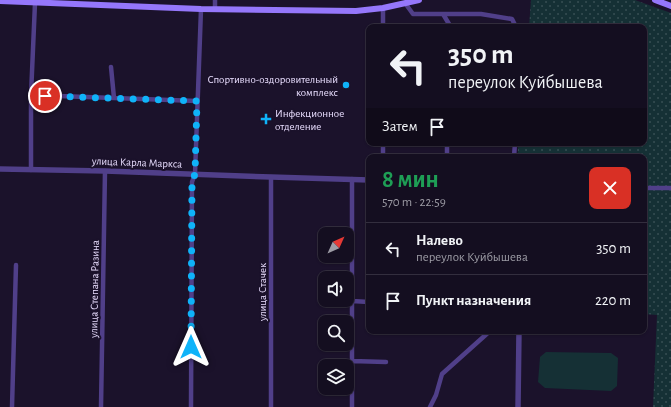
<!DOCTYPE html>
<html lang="ru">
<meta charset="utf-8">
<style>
body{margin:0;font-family:"Alegreya Sans",sans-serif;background:#1d1729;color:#f1f3f6;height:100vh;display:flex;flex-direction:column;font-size:15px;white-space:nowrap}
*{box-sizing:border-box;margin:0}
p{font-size:13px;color:#9d9ca5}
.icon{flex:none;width:22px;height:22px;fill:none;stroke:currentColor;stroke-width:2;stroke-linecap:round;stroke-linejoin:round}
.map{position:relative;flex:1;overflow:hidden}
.panel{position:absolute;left:366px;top:154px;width:281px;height:180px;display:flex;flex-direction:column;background:#140e20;border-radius:8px;box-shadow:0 1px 3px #0004,0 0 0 1px #332e3e}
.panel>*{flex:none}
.guide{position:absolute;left:366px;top:24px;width:281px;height:122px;border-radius:8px;box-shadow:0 1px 3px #0004,0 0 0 1px #332e3e;background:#140e20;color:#f1f3f6;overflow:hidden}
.needle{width:26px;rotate:45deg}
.fabs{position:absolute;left:318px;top:227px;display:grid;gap:8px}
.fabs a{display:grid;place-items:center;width:36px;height:36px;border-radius:8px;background:#140e20;box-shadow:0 1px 3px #0004,0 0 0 1px #332e3e;font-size:20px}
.pin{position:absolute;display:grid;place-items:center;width:34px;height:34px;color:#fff;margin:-17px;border:2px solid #fff;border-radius:50%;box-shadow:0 1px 4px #0007}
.me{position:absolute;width:44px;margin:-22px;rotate:0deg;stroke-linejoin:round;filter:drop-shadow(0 0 3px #0008)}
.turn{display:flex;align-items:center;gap:14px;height:84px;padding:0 16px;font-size:18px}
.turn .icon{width:52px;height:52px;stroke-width:2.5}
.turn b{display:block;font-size:28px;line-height:34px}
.then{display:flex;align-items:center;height:38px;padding:0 16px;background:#0003;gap:8px;font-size:15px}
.round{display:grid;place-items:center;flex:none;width:42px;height:42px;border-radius:8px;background:#1d1729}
.head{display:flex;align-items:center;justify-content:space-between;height:68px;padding:0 16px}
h1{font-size:24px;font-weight:700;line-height:30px;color:#1e9e55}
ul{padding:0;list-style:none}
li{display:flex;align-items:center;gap:12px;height:52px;padding:0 16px;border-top:1px solid #332e3e}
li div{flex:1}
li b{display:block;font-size:15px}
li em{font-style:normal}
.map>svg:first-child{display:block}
.grass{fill:url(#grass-dots)}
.pitch{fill:#153035}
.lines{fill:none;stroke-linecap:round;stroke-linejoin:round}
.minor{stroke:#503f89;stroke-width:4.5}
.tertiary{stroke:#503f89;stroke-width:5.5}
.secondary{stroke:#9577fb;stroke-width:6}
.route{stroke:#0fb3f9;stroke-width:7;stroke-dasharray:0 12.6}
.poi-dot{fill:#0fb3f9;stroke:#1b122b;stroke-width:1.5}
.labels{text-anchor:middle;stroke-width:4;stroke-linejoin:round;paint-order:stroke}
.poi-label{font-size:11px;fill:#e8ddfe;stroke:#1b122b;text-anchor:end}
.street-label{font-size:11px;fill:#e8ddfe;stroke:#1b122b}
</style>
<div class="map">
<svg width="671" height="407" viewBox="0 0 671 407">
<defs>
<pattern id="grass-dots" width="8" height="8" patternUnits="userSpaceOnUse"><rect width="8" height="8" fill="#153035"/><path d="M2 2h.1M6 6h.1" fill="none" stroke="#374e53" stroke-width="1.8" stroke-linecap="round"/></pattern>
</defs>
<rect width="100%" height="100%" fill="#1b122b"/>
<path class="grass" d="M531 0H635L671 13V407H653L657 315 644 314V157H518V143H644V27H529Z"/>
<path class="pitch" d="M546 352 611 353 618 358 617 386 611 391 545 388 538 382 540 357Z"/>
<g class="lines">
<path class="minor" d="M215 0V9
M405 3 413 14H481L512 19 516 27
M443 14 449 24V27
M383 27V8
M111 67 114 98
M31 95 197 101
M383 143V157
M447 157V143
M514 157 515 143
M31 170V95L35 3
M271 177V407
M352 179V407
M644 188H671
M352 301 369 302
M352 361 386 362
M12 407 16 265
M101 407 105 171
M191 407 192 182 195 174 201 9
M430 407 436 395 442 374 490 331"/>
<path class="tertiary" d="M0 169 105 171 271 177 369 180
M518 407 519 331"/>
<path class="secondary" d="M655 0 671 6
M0 1 201 9 356 11 383 8 419 0"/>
</g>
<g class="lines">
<path class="route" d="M45 96 197 101 195 174 192 182 191 347"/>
</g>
<g class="poi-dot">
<circle cx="346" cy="85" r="4"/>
<path d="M264 113h4v4h4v4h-4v4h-4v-4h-4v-4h4z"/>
</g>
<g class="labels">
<g class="poi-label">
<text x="338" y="83">Спортивно-оздоровительный<tspan x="338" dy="13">комплекс</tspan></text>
<text x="275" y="117" text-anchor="start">Инфекционное<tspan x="275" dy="13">отделение</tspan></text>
</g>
<g class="street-label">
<text transform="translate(137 162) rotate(2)" y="4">улица Карла Маркса</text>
<text transform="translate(94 289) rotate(-89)" y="4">улица Степана Разина</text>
<text transform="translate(262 292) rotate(-90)" y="4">улица Стачек</text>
</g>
</g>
</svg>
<div class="fabs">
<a><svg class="needle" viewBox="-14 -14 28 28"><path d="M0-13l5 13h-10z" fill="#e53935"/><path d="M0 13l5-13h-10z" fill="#9d9ca5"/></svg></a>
<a><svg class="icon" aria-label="sound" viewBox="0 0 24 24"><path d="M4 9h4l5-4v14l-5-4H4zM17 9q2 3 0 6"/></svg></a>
<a><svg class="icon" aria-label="search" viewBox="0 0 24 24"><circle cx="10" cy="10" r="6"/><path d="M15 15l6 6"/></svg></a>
<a><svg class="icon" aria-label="layers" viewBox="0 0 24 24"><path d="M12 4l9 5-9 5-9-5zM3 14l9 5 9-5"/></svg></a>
</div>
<div class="pin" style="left:45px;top:96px;background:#d93025"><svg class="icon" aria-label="arrive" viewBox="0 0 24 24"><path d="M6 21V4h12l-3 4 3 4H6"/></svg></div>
<svg class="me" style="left:191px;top:347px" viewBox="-20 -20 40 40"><path d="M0-17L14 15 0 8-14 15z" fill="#0fb3f9" stroke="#fff" stroke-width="4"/></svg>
<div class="guide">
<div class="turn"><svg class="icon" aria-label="left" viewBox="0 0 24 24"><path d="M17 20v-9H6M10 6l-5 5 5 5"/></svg><div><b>350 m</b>переулок Куйбышева</div></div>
<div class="then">Затем<svg class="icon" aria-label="arrive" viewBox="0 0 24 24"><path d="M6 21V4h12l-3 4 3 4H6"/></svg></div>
</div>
<section class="panel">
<div class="head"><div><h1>8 мин</h1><p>570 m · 22:59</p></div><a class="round" style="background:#d93025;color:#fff"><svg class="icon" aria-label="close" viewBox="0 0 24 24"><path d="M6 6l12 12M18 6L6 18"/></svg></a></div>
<ul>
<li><svg class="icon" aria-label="left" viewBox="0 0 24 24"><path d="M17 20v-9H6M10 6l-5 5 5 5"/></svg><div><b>Налево</b><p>переулок Куйбышева</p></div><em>350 m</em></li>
<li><svg class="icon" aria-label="arrive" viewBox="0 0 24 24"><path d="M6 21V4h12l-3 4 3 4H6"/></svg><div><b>Пункт назначения</b></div><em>220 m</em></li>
</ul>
</section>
</div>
